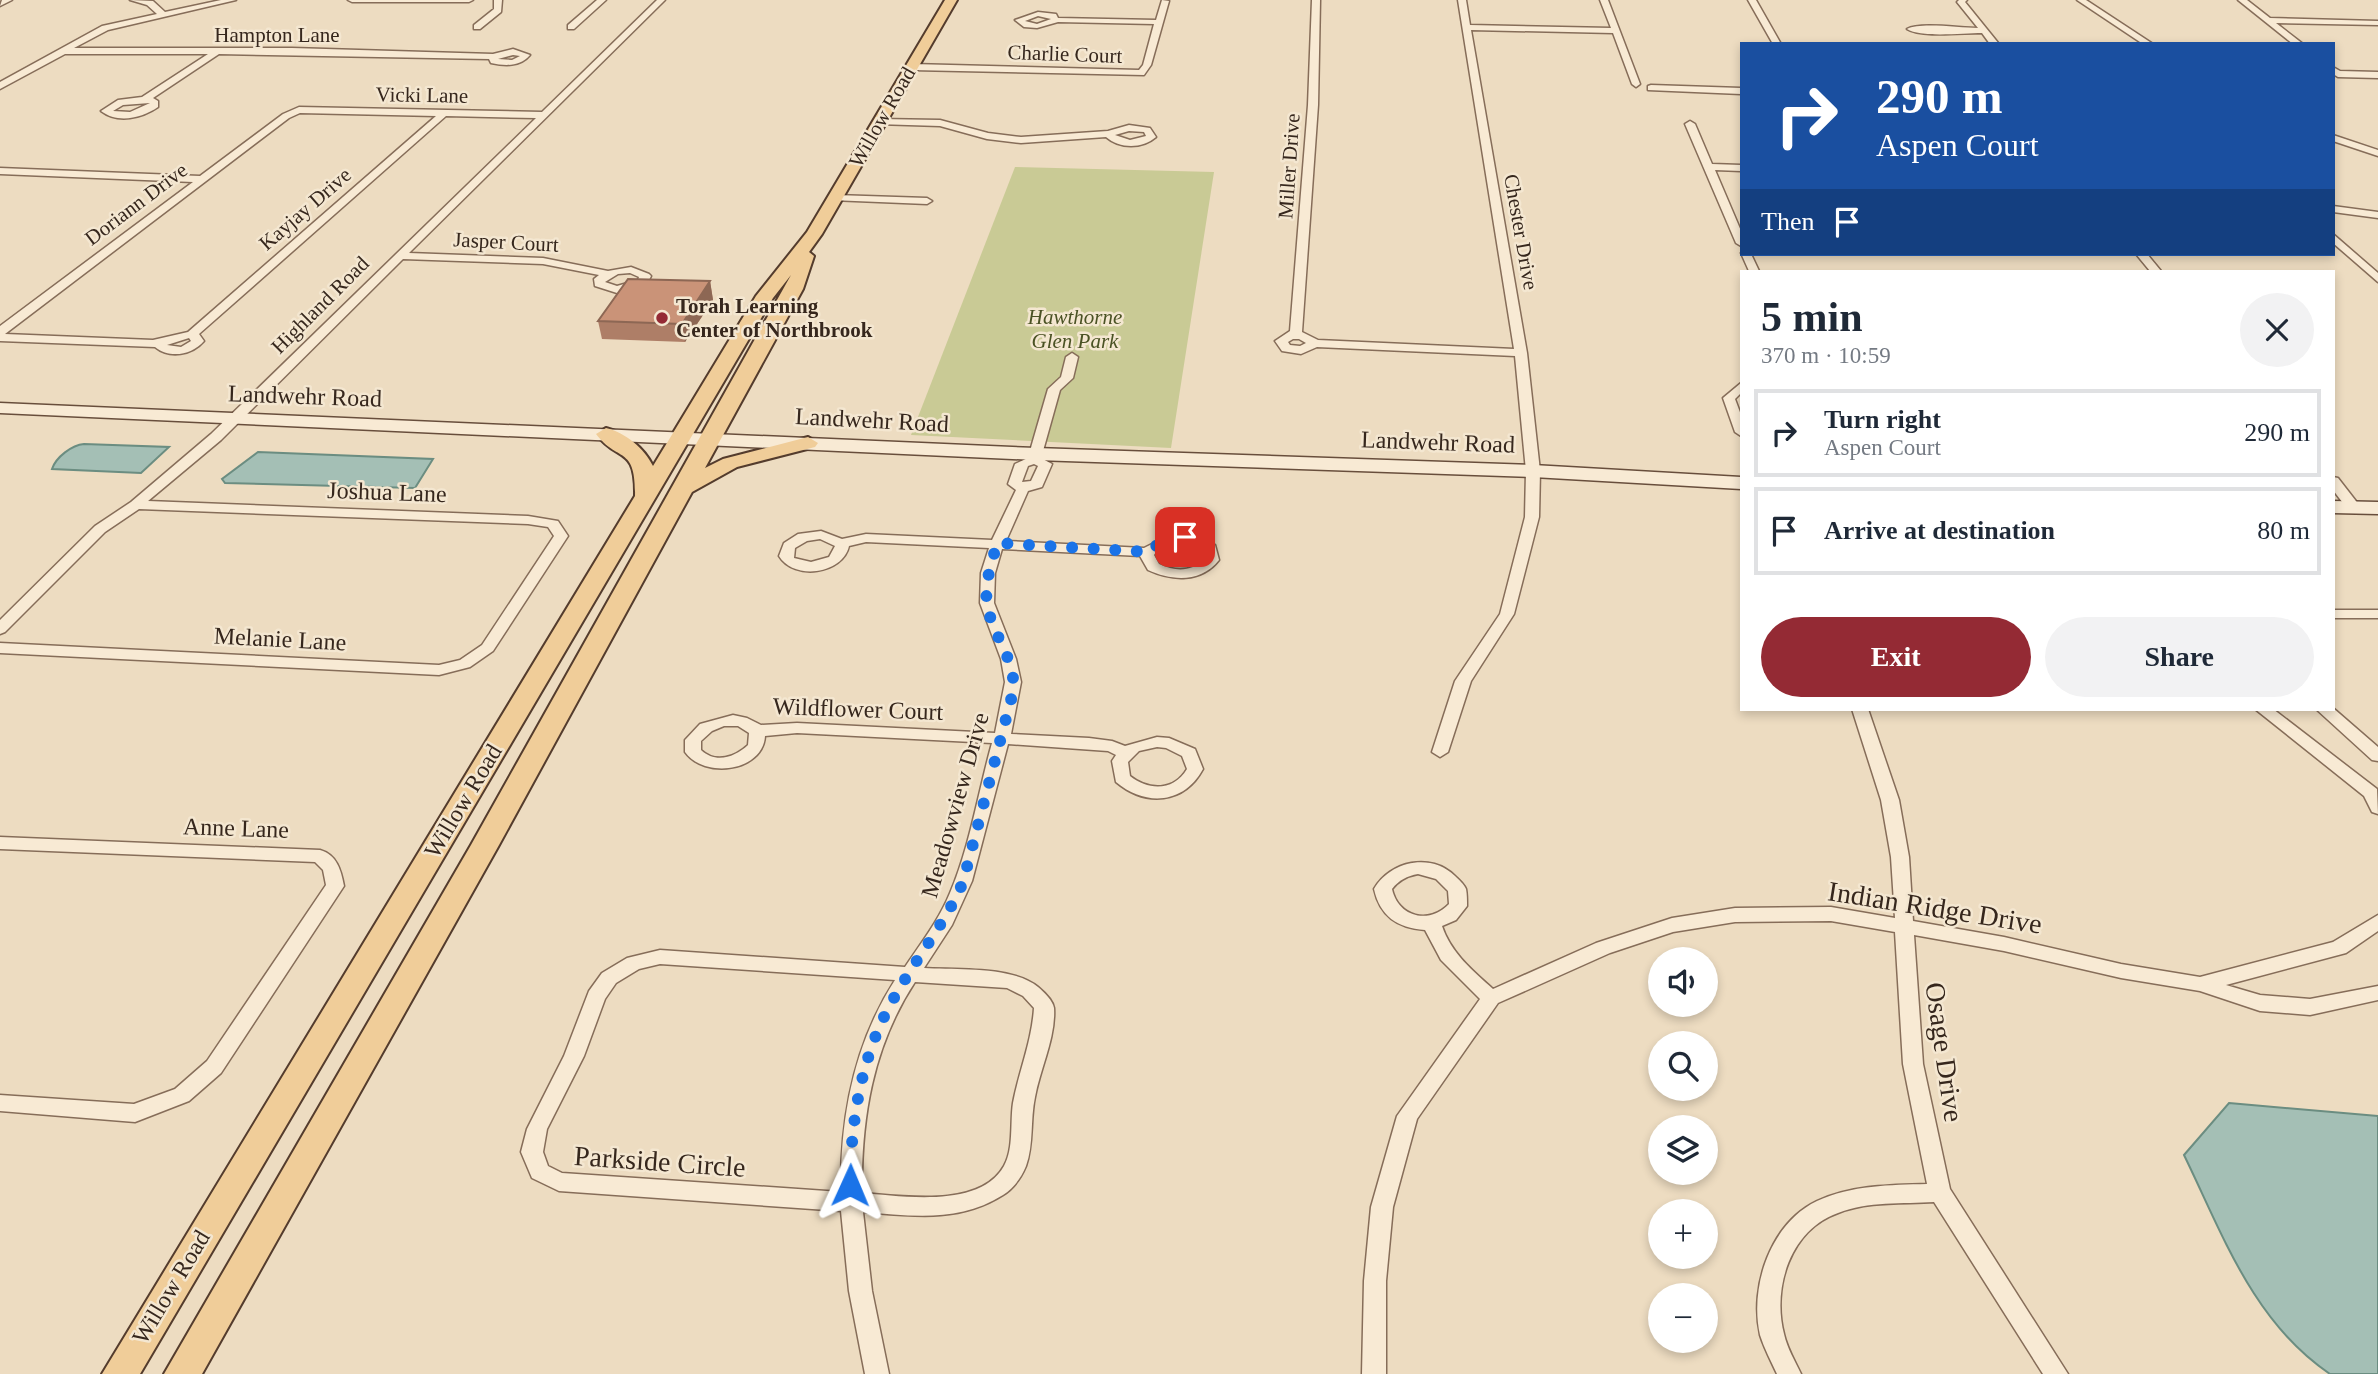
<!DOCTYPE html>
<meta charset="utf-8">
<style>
body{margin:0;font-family:Georgia,serif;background:#f2f2f3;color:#1f2937;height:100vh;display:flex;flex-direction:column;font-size:26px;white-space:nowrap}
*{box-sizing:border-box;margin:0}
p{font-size:23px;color:#747a83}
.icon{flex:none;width:38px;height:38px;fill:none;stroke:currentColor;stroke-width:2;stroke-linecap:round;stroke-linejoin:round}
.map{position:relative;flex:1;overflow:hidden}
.sheet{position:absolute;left:1740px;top:270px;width:595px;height:441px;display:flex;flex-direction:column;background:#fff;border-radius:0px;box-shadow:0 4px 10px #0003}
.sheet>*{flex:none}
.banner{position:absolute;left:1740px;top:42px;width:595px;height:214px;border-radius:0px;box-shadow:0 4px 10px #0003;background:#1a4fa0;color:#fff;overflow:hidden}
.buttons{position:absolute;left:1648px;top:947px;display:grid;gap:14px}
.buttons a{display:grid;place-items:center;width:70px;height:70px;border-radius:50%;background:#fff;box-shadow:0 4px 10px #0003;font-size:35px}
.pin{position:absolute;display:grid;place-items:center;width:60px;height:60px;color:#fff;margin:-30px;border-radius:14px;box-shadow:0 4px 10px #0006}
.me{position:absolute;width:77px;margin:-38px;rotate:1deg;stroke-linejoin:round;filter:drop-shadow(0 0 5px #0008)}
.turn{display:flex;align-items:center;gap:24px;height:147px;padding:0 21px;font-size:32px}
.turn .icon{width:91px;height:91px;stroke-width:2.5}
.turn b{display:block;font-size:49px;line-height:60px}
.then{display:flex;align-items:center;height:66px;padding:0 21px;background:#0003;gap:14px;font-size:26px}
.round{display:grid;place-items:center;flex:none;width:74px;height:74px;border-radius:37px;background:#f2f2f3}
.head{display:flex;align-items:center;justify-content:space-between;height:119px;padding:0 21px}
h1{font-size:42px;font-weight:700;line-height:52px}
.primary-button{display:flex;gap:14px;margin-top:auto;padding:14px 21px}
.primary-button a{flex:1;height:80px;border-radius:42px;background:#942a34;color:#fff;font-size:28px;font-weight:700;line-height:80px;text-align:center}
.primary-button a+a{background:#f2f2f3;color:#1f2937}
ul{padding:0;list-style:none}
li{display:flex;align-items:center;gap:21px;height:88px;margin:0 14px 10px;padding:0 7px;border:4px solid #e0e1e3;border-radius:0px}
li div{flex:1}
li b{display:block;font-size:26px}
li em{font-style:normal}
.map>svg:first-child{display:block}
.green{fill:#c9ca95}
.water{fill:#a4bfb5;stroke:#6b8d81;stroke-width:2}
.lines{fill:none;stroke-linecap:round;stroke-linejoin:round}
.street-casing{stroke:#866d59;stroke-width:3}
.secondary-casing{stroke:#684e3c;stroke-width:3}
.primary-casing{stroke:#543c2d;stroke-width:4}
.street{fill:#f8ead4;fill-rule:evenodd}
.secondary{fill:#f8ead4;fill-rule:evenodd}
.primary{fill:#f0cd99;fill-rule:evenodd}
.wall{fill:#ae7e67}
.shaded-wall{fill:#8d6754}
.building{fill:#ca9378;stroke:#8d6754;stroke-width:2}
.route{stroke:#1a73e8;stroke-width:12;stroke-dasharray:0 21.6}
.poi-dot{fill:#942a34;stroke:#f4e7d1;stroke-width:2.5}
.labels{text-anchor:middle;stroke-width:5;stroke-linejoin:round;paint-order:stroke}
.far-street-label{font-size:21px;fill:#36271d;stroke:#f4e7d1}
.far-poi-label{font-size:21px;font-weight:bold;fill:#36271d;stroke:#f4e7d1;text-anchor:start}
.far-park-label{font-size:21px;font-style:italic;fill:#4a5224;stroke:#f4e7d1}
.street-label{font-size:24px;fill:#36271d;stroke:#f4e7d1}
.near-street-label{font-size:28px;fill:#36271d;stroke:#f4e7d1}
</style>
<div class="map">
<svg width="2378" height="1374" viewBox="0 0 2378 1374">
<rect width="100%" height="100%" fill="#eddcc1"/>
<path class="green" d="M1015 167 1214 172 1171 448 911 435Z"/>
<path class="water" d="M84 444 169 447 141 473 52 469C56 457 72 445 84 444Z
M258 452 433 459 415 488 225 483 222 479Z
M2229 1103 2378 1116V1374H2330C2253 1322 2223 1235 2184 1155Z"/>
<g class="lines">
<defs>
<path id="street" d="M2 0H12L0 6Z
M130 0 153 1 165 12 221 0H236L108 30 74 48H292L493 54 513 49 530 55C520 67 505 66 491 63L489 59 219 54 153 98 158 101V107C142 118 118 124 101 111L118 100 142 97 208 54H65L0 89V82L102 26 157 14 147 5ZM513 55 520 56 512 60 498 59ZM150 103 130 112 113 111 123 105Z
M348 0H473L469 2H352Z
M494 0H502L501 12 480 29H474V25L494 9Z
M597 0H606L574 29H568V25Z
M657 0H665L409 253 543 258 608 271 631 267 649 274 651 276 647 284 617 293 595 286 594 279 599 275 543 264 403 259 221 440 148 501 528 516 558 521 568 536 493 651 470 667 439 675 0 653V643L439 665 460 660 482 645 554 536 548 527 528 524 139 509 105 532 5 632 0 634V620L95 526 131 502 211 434 536 118 446 116 199 334 204 341C192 355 170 359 155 347L0 341V326L193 182 0 174V168L200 176 283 114 299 107 542 112ZM300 113 436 116 188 332 153 340 5 334 289 118ZM630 273 639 277 638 280 617 286 605 282 618 274ZM189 338 191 341 181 347 167 345Z
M1162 0 1169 1 1151 65 1144 75 912 70 908 67 912 64 1139 70 1143 65 1154 24 1058 22 1037 28 1024 27 1015 20 1038 12 1056 14 1058 18 1156 20ZM1038 16 1051 19 1037 24 1025 21Z
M1312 0H1320L1318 105 1302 332 1318 340 1514 349 1458 0H1466L1470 25 1611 28 1600 0H1608L1640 84 1636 87 1632 84 1613 33 1471 30 1527 353 1540 471 1539 517 1514 614 1471 681 1448 752 1440 757 1432 752 1455 681 1500 614 1525 517 1526 471 1515 356 1317 347 1301 354 1282 351 1275 341 1290 331 1308 105ZM1293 339H1299L1306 343 1300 346 1290 345 1288 342Z
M1748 0H1756L1781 44H1773Z
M1959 0H1967L1965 2 1999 44H1990L1982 33C1962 33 1921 38 1907 29 1920 22 1960 28 1978 28L1957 2Z
M2077 0H2086L2153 44H2143Z
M2238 0H2247L2270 18 2378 21V25L2276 23 2303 44H2293Z
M2333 67 2340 71 2378 72V78L2338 77 2333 74Z
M1651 85 1741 88V94L1648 90V86Z
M879 119 940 120 988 133 1021 137 1108 131 1129 125 1150 128 1156 137C1142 149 1120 149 1106 137L1021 143 987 139 940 126 876 124 874 122ZM1129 131 1144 132 1146 136 1130 140 1115 135Z
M1690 121 1695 124 1712 164 1741 165V171L1715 170 1741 231V246L1736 243 1685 124Z
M2333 135 2378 150V156L2333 141Z
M835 195 927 198 932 201 927 204 831 200 830 198Z
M2333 206 2378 212V218L2333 212Z
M2333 234 2378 273V282L2333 243Z
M1741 253 1751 254 1759 271H1749Z
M2136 254H2147L2161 271H2150Z
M1072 353 1078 357 1073 378 1060 390 1041 458 1052 464 1042 487 1028 491 1006 541 1144 548 1174 533 1200 536 1215 545 1219 560C1201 583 1172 581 1148 570L1140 556 1002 549 995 573 994 603 1016 659 1021 682 1011 734 1089 738 1112 741 1125 746 1157 737 1169 738 1195 749 1203 769C1184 804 1146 807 1116 782L1112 761 1116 755 1108 751 1008 744 972 881 952 925 924 968C956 970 1013 966 1038 987 1044 992 1053 1001 1054 1008 1056 1037 1040 1069 1035 1097 1030 1120 1034 1144 1026 1166 1021 1178 1014 1188 1003 1195 959 1223 912 1216 863 1212L872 1291 889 1374H865L849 1291 841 1211 559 1191 532 1178 521 1152 527 1129 564 1056 589 991 602 973 627 958 660 950 905 967C921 943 939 920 950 893 970 846 978 793 992 743L797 733 765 736C763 772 704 779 685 752V740L700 724 733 715 747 718 761 725 797 723 995 733 1005 682 1001 659 980 603 981 573 989 548 866 542 849 546C843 574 794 581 779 556L784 543 798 534 821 531 842 539 866 534 992 540 1016 490 1008 484 1015 464 1028 458 1048 389 1061 377 1066 357ZM1034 464 1038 466 1031 481 1022 482 1028 466ZM820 539 835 546 829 557 811 562 794 558 795 548 807 541ZM1176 541 1192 543 1203 550 1205 559C1191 572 1176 572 1159 564L1154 555 1156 552ZM724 726H738L749 733 748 745C735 757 716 764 701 750V741L712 731ZM1157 747 1166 748 1182 756 1187 769C1174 791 1149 791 1130 776L1128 762 1139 751ZM660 964 895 980C854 1044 840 1117 841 1192L562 1173 548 1166 543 1152 547 1129 584 1056 605 999 616 983 639 969ZM915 982 1007 988 1023 996 1034 1008C1032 1041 1019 1071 1013 1103 1010 1123 1014 1148 1004 1166 980 1209 901 1196 862 1193 861 1118 873 1046 915 982Z
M1741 383V393L1735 399 1741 415V436L1735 432 1723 398Z
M2333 477 2338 478 2359 505 2361 508 2359 511H2349L2333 490Z
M2333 610H2378V618H2333Z
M2333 708 2378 747V761L2372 760 2316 709Z
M1852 709H1868L1899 800 1909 857 1913 921 2004 937 2121 964 2200 977 2333 942 2378 915V931L2346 953 2226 985 2260 995 2310 999 2378 986V1000L2310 1015 2260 1011 2200 991 2121 978 2004 951 1914 935 1923 1064 1950 1189 2068 1374H2043L1934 1202C1903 1204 1868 1201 1838 1213 1790 1230 1772 1288 1784 1334 1787 1348 1795 1361 1801 1374H1777C1771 1361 1764 1348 1760 1335 1749 1286 1771 1223 1817 1201 1852 1185 1890 1185 1927 1184L1903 1064 1895 932 1831 921 1735 922 1673 932 1610 953 1498 1003 1417 1119 1393 1207 1386 1281V1374H1362L1364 1281 1371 1207 1397 1116 1480 999 1441 960 1425 930C1397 928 1380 916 1374 889 1390 861 1431 852 1455 876 1459 880 1464 884 1466 889 1467 894 1467 901 1467 906L1456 920 1442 926C1451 953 1473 971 1493 989L1596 943 1672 918 1735 908 1831 907 1895 918 1891 857 1881 800ZM1418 874 1436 879 1448 891 1449 904C1429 925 1398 917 1392 889 1399 880 1407 876 1418 874Z
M2255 709H2273L2377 789 2378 814 2372 812 2364 796Z
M0 837 320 850C337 855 341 870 344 886L221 1073 189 1101 135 1122 0 1111V1095L134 1104 175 1089 207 1061 326 885 323 870 315 862 0 849Z"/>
<path id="secondary" d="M0 403 1036 448 1533 465 1741 477V489L1533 477 1036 460 0 413Z
M2333 501 2378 502V514L2333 513Z"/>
<path id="primary" d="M945 0H957L822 234 809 252 814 256 803 289 705 468 723 459 808 437 818 443 815 447 737 467 692 492 499 845 202 1374H164L471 845 791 275 773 298 140 1374H102L635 496C636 445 618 463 596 434L606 428C626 433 644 448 653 466L756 296 807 232Z"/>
</defs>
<use href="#street" class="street-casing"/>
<use href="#secondary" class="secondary-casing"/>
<use href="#primary" class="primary-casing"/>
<use href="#street" class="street"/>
<use href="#secondary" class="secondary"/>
<use href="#primary" class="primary"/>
</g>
<path class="wall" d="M710 281 713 300 685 342 602 339 598 321Z"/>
<path class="shaded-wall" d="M710 281 713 300 685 342 682 324Z"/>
<path class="building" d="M628 279 710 281 682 324 598 321Z"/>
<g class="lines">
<path class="route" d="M850 1185C851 1120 861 1055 894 998 916 958 945 924 963 882L1013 692C1017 659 991 635 987 603 984 583 992 563 997 543L1148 552 1164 540 1185 537"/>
</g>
<circle class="poi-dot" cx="662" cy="318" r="7"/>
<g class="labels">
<g class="far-street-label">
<text x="277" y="42">Hampton Lane</text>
<text transform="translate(1065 54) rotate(2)" y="7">Charlie Court</text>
<text transform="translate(422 95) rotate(1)" y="7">Vicki Lane</text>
<text transform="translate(882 117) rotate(-60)" y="7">Willow Road</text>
<text transform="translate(1289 166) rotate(-86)" y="7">Miller Drive</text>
<text transform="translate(136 204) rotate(-37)" y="7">Doriann Drive</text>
<text transform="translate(305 209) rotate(-41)" y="7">Kayjay Drive</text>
<text transform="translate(1521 232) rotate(80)" y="7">Chester Drive</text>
<text transform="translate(506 242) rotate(3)" y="7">Jasper Court</text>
<text transform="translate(320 305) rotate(-45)" y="7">Highland Road</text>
</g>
<g class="far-poi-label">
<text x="676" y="313">Torah Learning<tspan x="676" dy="24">Center of Northbrook</tspan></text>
</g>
<g class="far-park-label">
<text x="1075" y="324">Hawthorne<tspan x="1075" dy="24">Glen Park</tspan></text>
</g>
<g class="street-label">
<text transform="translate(305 396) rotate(2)" y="8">Landwehr Road</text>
<text transform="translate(872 420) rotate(3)" y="8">Landwehr Road</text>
<text transform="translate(1438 442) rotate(2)" y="8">Landwehr Road</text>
<text transform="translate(387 492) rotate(2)" y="8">Joshua Lane</text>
<text transform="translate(280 639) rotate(3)" y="8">Melanie Lane</text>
<text transform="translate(858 709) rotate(2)" y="8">Wildflower Court</text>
<text transform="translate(463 801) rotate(-59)" y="8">Willow Road</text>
<text transform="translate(955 805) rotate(-74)" y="8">Meadowview Drive</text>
<text transform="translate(236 828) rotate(2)" y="8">Anne Lane</text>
<text transform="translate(171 1287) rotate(-59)" y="8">Willow Road</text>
</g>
<g class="near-street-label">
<text transform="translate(1935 907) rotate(9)" y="10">Indian Ridge Drive</text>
<text transform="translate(1945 1052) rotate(82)" y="10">Osage Drive</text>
<text transform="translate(660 1161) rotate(4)" y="10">Parkside Circle</text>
</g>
</g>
</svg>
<div class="buttons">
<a><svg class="icon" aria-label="sound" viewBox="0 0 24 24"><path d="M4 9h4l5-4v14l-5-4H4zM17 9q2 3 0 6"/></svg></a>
<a><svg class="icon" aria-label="search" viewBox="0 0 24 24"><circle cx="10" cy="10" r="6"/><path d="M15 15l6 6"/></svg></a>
<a><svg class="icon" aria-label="layers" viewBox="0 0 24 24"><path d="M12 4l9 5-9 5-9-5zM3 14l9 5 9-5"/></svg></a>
<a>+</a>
<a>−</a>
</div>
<div class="pin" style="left:1185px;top:537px;background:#d93025"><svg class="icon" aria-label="arrive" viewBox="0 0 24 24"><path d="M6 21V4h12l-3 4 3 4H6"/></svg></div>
<svg class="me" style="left:850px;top:1185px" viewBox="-20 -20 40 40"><path d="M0-17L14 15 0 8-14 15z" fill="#1a73e8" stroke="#fff" stroke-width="4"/></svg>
<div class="banner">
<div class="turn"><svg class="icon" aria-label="right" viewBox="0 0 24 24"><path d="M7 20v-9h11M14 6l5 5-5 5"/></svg><div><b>290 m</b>Aspen Court</div></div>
<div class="then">Then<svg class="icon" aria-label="arrive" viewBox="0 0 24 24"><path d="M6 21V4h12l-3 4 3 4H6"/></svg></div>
</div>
<section class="sheet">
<div class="head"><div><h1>5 min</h1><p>370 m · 10:59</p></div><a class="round"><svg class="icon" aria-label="close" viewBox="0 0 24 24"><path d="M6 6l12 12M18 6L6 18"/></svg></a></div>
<ul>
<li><svg class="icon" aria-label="right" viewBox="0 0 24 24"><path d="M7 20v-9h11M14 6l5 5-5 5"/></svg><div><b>Turn right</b><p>Aspen Court</p></div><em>290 m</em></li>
<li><svg class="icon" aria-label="arrive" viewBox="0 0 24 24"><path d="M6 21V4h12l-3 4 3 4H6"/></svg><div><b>Arrive at destination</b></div><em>80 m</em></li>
</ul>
<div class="primary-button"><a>Exit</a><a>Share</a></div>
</section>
</div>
